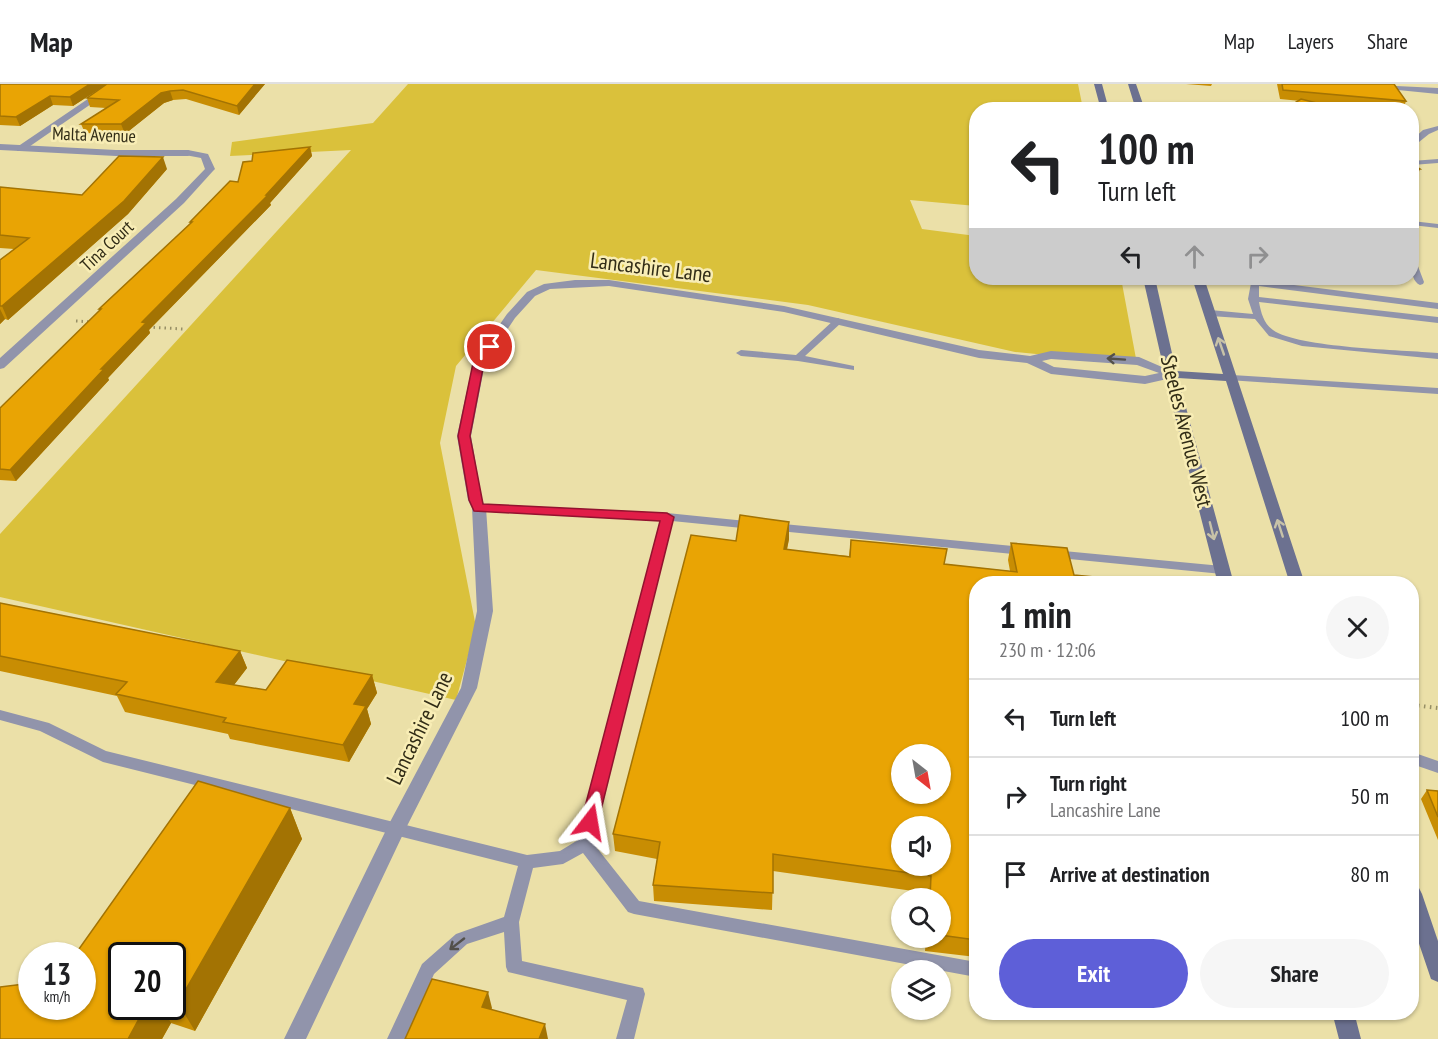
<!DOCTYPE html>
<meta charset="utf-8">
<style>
body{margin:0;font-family:"PT Sans Narrow",sans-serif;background:#f6f6f6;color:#202124;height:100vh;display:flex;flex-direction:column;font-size:22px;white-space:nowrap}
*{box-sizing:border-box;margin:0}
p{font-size:20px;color:#757577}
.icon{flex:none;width:33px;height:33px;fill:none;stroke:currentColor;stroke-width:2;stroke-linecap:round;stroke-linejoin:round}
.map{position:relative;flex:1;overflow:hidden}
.side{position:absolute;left:969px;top:492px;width:450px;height:444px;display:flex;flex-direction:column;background:#fff;border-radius:24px;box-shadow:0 2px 4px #0004}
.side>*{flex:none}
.top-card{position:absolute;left:969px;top:18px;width:450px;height:183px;border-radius:24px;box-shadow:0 2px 4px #0004;background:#fff;color:#202124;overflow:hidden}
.needle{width:39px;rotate:149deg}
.fabs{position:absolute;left:891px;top:660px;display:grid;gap:12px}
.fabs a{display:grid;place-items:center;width:60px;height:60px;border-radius:50%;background:#fff;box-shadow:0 2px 4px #0004;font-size:30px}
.speed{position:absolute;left:18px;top:858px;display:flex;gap:12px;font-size:30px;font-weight:700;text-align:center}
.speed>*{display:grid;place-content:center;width:78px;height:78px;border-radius:50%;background:#fff;box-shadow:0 2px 4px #0004;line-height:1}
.speed small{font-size:15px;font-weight:400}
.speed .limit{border:3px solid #111;border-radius:9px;background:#fff;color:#111}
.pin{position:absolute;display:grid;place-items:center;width:51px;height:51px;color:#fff;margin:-26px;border:3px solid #fff;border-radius:50%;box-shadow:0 2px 6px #0007}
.me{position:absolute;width:66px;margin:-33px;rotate:14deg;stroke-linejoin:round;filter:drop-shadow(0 0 4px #0008)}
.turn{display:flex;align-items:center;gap:21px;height:126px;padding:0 30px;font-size:27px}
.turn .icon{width:78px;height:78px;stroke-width:2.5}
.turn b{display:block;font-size:42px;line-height:51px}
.lanes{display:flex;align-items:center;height:57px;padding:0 30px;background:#0003;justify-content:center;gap:30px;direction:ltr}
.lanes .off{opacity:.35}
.round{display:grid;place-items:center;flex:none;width:63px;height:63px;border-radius:32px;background:#f6f6f6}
.head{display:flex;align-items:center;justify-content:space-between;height:102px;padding:0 30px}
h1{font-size:36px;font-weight:700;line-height:45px}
.action{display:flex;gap:12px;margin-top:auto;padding:12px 30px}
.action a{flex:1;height:69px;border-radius:36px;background:#5e5fd8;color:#fff;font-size:24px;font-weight:700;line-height:69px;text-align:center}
.action a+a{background:#f6f6f6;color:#202124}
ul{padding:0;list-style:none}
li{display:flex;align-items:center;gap:18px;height:78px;padding:0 30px;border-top:2px solid #e0e0e0}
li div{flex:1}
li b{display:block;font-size:22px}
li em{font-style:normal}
header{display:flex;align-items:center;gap:36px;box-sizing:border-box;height:84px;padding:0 30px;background:#fff;border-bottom:2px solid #e0e0e0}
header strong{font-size:28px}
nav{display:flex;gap:33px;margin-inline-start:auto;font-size:21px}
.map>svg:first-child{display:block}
.green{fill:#dac13b}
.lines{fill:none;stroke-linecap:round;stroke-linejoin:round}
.path-far1{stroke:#968e65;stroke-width:3;stroke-dasharray:1.5 4;stroke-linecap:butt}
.path{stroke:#968e65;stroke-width:4;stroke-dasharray:1.5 4.5;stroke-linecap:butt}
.service{fill:#9194ab;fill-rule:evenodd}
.minor{fill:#9194ab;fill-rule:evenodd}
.tertiary{fill:#9194ab;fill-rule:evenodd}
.secondary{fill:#6c7190;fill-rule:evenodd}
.wall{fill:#c88d03;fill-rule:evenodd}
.shaded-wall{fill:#a37303}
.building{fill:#e9a404;stroke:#a37303;stroke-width:1.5;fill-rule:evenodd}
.oneway{stroke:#c7c2a8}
.oneway2{stroke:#53504a}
.route{fill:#e11d48;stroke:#92132f;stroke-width:1.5}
.labels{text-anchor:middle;stroke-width:5;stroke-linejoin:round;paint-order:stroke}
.far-street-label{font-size:18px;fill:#312c16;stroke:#f8edb5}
.street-label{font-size:22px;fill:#312c16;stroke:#f8edb5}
</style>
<header>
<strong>Map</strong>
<nav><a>Map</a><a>Layers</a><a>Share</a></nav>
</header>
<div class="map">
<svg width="1438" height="955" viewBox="0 0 1438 955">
<rect width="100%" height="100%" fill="#ebe0a8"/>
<path class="green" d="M408 0H1078L1083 25 976 26V122L910 116 922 145 976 152V194H1121L1137 280 1015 268 808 221 536 186 456 282 440 359 476 543 456 616 0 513V450L351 66 230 72 232 58 373 39Z"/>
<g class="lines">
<path class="path-far1" d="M76 237 92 238
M148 243 183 245"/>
<path class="path" d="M1412 621 1438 624"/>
<path class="service" d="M1438 42V46L1429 50 1419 58 1412 56 1423 46Z
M1438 75V79L1412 81V77Z
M1412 137 1438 140V144L1412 141Z
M1412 174 1416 177 1424 198 1423 200 1420 201C1411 197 1411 183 1412 174Z
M1255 196 1438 219V225L1259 202V213L1438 233V239L1259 218C1261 229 1264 240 1273 246 1298 264 1404 266 1438 269V275L1302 262 1269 252 1255 235 1210 232 1205 229 1210 226 1253 230 1248 215 1251 199Z
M838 234 843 237 841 239 805 272 854 282V286L798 277 741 272 736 269 741 266 796 271 835 235Z
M1232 291 1438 304V310L1228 296 1227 294Z
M479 420 667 429 756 438 758 441 752 445 672 437 593 759 639 817 976 878V893L634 830 628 828 583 769 563 780 533 784 519 838 522 877 643 904 645 910 634 955H616L627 916 508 888 506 883 504 848 467 860 434 890 405 955H387L422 880 456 850 504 833 518 782 103 678 40 647 0 636V626L49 639 106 667 527 771 560 767 578 756 660 436 475 427 473 424 475 421Z
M773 439 1024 463 1030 467 1024 471 769 446 767 443Z
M1053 466 1222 482 1228 486 1222 490 1049 473 1047 470 1049 467Z
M1412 668 1438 677V689L1412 680Z"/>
<path class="minor" d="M110 0H120L23 67H17V63Z
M1354 0 1438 4V10L1358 2Z
M188 66 208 70 215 85 213 87 184 119 4 284 0 285V274L176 115 205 85 201 74 185 71 183 69Z
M575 196H609L784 222 979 266 1030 272 1051 267 1139 273 1178 290 1176 293 1145 300 1051 290 1027 279 979 274 784 228 609 202 550 205 535 212 515 234 485 279 471 352 482 416 486 424 493 527 477 604 405 746 306 955H284L390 738 461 604 477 527 472 424 468 416 457 352 473 279 507 230 527 208 544 200ZM1051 275 1137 281 1159 289 1145 292 1054 283 1042 277Z"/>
<path class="tertiary" d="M0 60 116 66H188L193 69 188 72H116L0 66Z"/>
<path class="secondary" d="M1094 0H1102L1109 26H1101Z
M1128 0H1136L1145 26H1136Z
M1143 194H1155L1176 287 1223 290 1192 194H1204L1305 500H1290L1226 297 1178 294 1234 500H1218L1172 321Z
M1412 801 1419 804 1422 810 1438 857V898L1431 895 1412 839Z
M1332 928H1354L1361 955H1339Z"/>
</g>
<path class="wall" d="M0 0H107L73 22 53 21 20 42 0 41Z
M107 0H265L239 31 186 15 173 16 164 19 125 50 85 49 81 40 106 24 90 23 87 14Z
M1186 0H1212L1211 2Z
M1277 0H1394L1406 17 1403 26H1393L1280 15Z
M310 63 312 72 270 119 271 121 149 246 150 249 108 294 109 296 16 397 0 396V324L100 227 99 225 190 140V138L238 98 252 77Z
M167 85 128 130 8 236 5 235 0 240V176L14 165 0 164V103L82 111Z
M789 455 787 466 849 472 851 456 944 480 1010 487 1008 476 1011 459 1074 491 976 500V873L925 867 926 854H940V814H927V809L773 787 772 826 654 817 653 801 657 775 615 767 613 750 736 457Z
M0 519 240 567 247 584 234 601 266 606 372 591 377 609 367 625 371 640 349 678 230 655 228 650 125 628 117 612 0 587Z
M1427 706 1438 707V756L1421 715Z
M290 724 302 755 195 947 171 939 162 955H0L32 922ZM172 872V922H122Z"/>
<path class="shaded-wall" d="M90 0H107L73 22 70 13Z
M255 0H265L239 31 237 22Z
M170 7 173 16 164 19 125 50 121 40 161 9Z
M50 12 53 21 20 42 16 33Z
M310 63 312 72 270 119 271 121 149 246 150 249 108 294 109 296 16 397 10 386 101 285 142 238 266 111Z
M163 73 167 85 128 130 8 236 2 222Z
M1420 85 1412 106V86Z
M0 225 5 235 0 240Z
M789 438V455L783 482 784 465Z
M240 567 247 584 223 615 216 598Z
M372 591 377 609 367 625 371 640 349 678 343 661 354 620Z
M290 724 302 755 195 947 178 919Z
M488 908 492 924 486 938 482 923Z
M146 922H161L171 939 162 955H128Z
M545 940 548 955H539Z"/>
<path class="building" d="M0 0H90L70 13 50 12 16 33 0 32Z
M107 0H255L237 22 183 6 170 7 161 9 121 40H81L119 16 87 14Z
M1282 0H1394L1406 17 1283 6Z
M1301 15 1344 26H1283Z
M310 63 266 111H268L142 238 146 239 101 285H104L10 386 0 385V324L101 225H99L192 138H190L230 97 238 98 243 78 252 77 253 69Z
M119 72 163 73 124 117 2 222H0V176L29 154 0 151V103L82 111Z
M1412 80 1420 85 1412 86Z
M740 431 789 438 784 465 850 473 851 456 947 465 944 480 1017 488 1011 459 1067 464 1074 491 1146 498 1147 500H976V856L940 851V814H930L931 792 773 770V809L653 801 660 758 613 750 691 451 736 457ZM902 670H940V710H902ZM902 742H940V782H902Z
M0 519 240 567 216 598 266 606 287 576 372 591 354 620 366 622 343 661 223 638 226 634 116 610 127 598 0 572Z
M198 697 290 724 178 919 172 917V872H122V922H146L128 955H0V903L32 899V922H82V872H74Z
M1427 706 1438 707V733Z
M432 895 488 908 482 923 545 940 539 955H405Z"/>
<defs><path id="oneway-shaft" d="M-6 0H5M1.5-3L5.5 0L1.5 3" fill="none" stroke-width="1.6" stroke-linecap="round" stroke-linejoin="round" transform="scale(1.5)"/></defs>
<g class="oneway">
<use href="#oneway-shaft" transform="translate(1221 262) rotate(-109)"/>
<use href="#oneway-shaft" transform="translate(1280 444) rotate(-108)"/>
<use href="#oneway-shaft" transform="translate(1212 447) rotate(76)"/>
</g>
<g class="oneway2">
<use href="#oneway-shaft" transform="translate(1116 275) rotate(-176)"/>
<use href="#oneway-shaft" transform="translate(457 860) rotate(142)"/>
</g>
<path class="route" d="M490 260 495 263 484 279 470 352 483 420 667 429 674 433 598 738 596 743 590 745 584 743 581 738 660 437 474 427 469 416 458 352 473 279 486 261Z"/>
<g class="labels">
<g class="far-street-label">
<text transform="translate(94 51) rotate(2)" y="6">Malta Avenue</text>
<text transform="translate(107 162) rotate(-43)" y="6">Tina Court</text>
</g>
<g class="street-label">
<text transform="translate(651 183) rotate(7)" y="8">Lancashire Lane</text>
<text transform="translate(1187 347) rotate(76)" y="8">Steeles Avenue West</text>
<text transform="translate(419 644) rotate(-64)" y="8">Lancashire Lane</text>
</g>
</g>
</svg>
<div class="fabs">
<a><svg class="needle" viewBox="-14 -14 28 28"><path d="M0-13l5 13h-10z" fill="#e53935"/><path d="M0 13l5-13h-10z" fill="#757577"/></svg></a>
<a><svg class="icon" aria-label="sound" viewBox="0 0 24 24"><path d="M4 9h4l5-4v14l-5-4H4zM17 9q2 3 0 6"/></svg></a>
<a><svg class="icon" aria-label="search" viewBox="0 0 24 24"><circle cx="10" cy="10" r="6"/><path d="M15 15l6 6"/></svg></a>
<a><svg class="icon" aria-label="layers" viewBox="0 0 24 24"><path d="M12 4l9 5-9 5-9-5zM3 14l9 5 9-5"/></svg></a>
</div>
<div class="speed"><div>13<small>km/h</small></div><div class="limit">20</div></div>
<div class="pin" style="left:490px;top:263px;background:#d93025"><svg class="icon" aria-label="arrive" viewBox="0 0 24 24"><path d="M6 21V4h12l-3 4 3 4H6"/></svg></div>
<svg class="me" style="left:590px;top:738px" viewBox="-20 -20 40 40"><path d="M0-17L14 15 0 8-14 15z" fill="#e11d48" stroke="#fff" stroke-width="4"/></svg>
<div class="top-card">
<div class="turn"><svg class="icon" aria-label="left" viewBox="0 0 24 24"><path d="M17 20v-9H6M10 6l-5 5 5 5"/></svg><div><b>100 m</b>Turn left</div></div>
<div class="lanes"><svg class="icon" aria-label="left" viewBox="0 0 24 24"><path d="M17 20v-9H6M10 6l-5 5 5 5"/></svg><svg class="icon off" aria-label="ahead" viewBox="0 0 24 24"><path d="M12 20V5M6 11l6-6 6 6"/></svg><svg class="icon off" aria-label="right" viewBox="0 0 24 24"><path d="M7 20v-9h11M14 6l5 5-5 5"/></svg></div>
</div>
<section class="side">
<div class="head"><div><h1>1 min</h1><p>230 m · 12:06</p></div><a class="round"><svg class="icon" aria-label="close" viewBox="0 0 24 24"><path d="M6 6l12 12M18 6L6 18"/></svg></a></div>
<ul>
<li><svg class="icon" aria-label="left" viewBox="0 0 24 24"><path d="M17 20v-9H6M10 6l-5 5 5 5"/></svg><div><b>Turn left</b></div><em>100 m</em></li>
<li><svg class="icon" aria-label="right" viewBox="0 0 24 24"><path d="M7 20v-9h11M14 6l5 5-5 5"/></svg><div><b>Turn right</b><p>Lancashire Lane</p></div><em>50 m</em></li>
<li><svg class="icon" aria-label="arrive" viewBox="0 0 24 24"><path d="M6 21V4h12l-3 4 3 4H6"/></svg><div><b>Arrive at destination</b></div><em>80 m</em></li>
</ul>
<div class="action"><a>Exit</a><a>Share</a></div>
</section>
</div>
